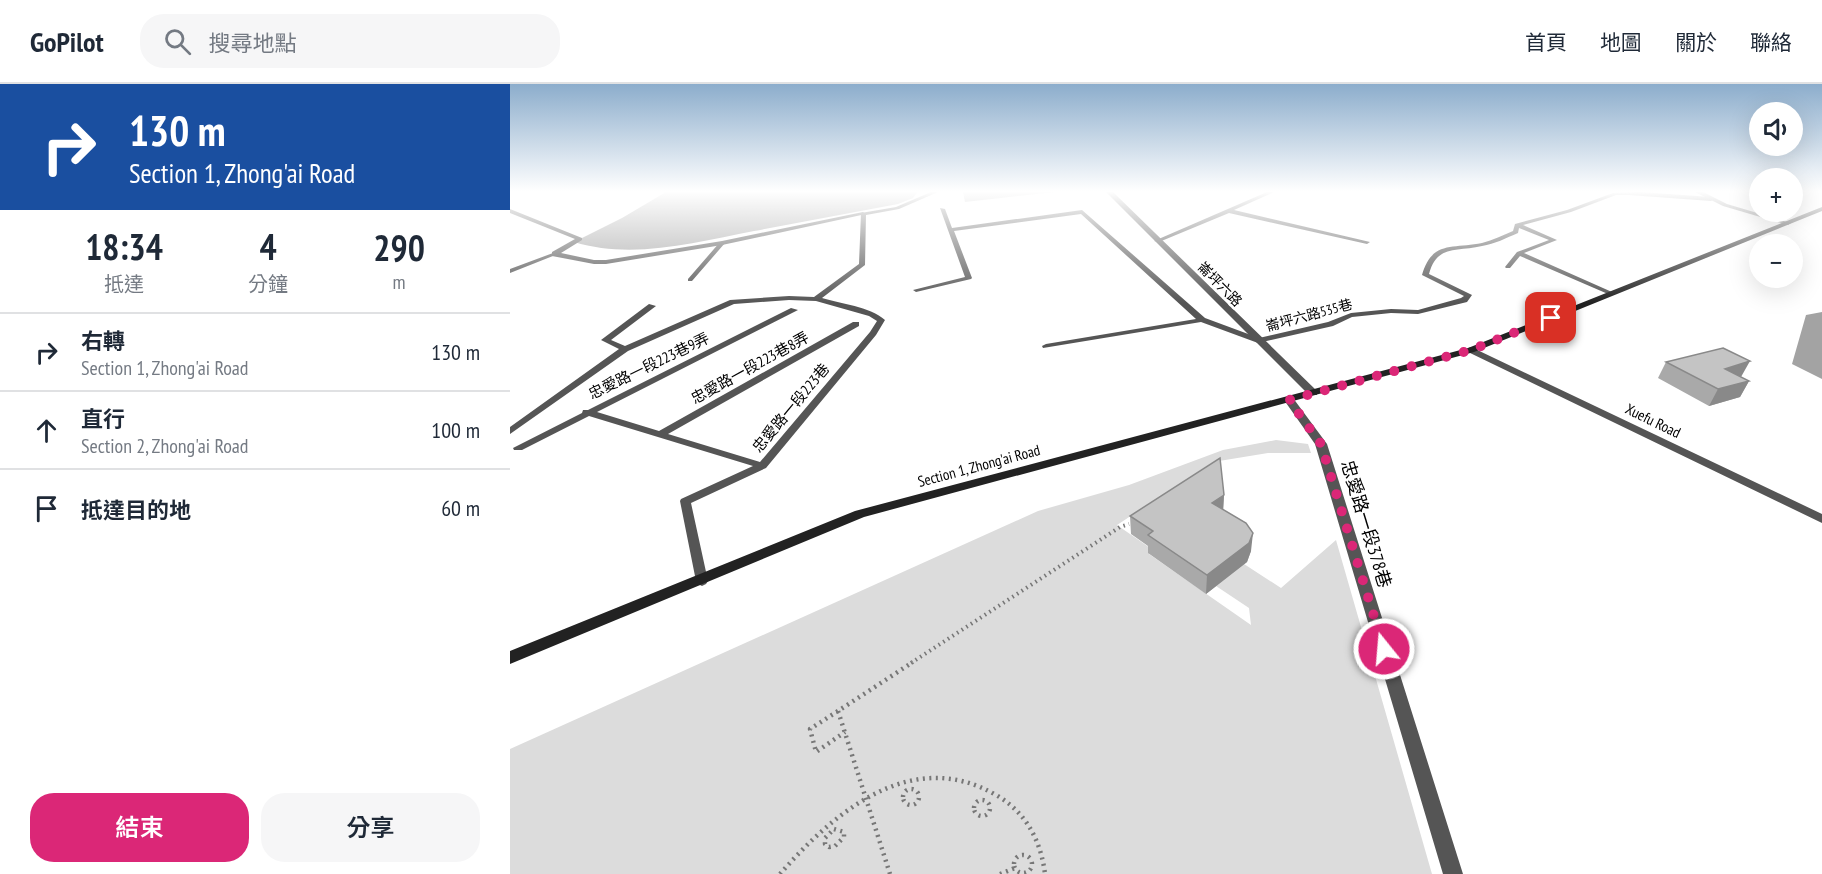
<!DOCTYPE html>
<html lang="zh-TW">
<meta charset="utf-8">
<style>
body{margin:0;font-family:"PT Sans Narrow","Noto Sans TC",sans-serif;background:#f6f6f7;color:#1f2937;height:100vh;display:flex;flex-direction:column;font-size:22px;white-space:nowrap}
*{box-sizing:border-box;margin:0}
p{font-size:20px;color:#747a83}
.icon{flex:none;width:33px;height:33px;fill:none;stroke:currentColor;stroke-width:2;stroke-linecap:round;stroke-linejoin:round}
.map{position:relative;flex:1;overflow:hidden}
.side{display:flex;flex-direction:column;background:#fff;width:510px}
.side>*{flex:none}
.guide{background:#1a4fa0;color:#fff;overflow:hidden}
.buttons{position:absolute;left:1239px;top:18px;display:grid;gap:12px}
.buttons a{display:grid;place-items:center;width:54px;height:54px;border-radius:50%;background:#fff;box-shadow:0 6px 24px #0002;font-size:30px}
.pin{position:absolute;display:grid;place-items:center;width:51px;height:51px;color:#fff;margin:-26px;border-radius:12px;box-shadow:0 3px 9px #0006}
.me{position:absolute;width:66px;margin:-33px;rotate:343deg;stroke-linejoin:round;filter:drop-shadow(0 0 4px #0008)}
.turn{display:flex;align-items:center;gap:21px;height:126px;padding:0 30px;font-size:27px}
.turn .icon{width:78px;height:78px;stroke-width:2.5}
.turn b{display:block;font-size:42px;line-height:51px}
.eta{display:flex;justify-content:space-evenly;align-items:center;height:102px;text-align:center}
.eta b{font-size:36px;font-weight:600;line-height:42px}
.primary-button{display:flex;gap:12px;margin-top:auto;padding:12px 30px}
.primary-button a{flex:1;height:69px;border-radius:24px;background:#db2777;color:#fff;font-size:24px;font-weight:600;line-height:69px;text-align:center}
.primary-button a+a{background:#f6f6f7;color:#1f2937}
ul{padding:0;list-style:none}
li{display:flex;align-items:center;gap:18px;height:78px;padding:0 30px;border-top:2px solid #e0e1e3}
li div{flex:1}
li b{display:block;font-size:22px}
li em{font-style:normal}
header{display:flex;align-items:center;gap:36px;box-sizing:border-box;height:84px;padding:0 30px;background:#fff;border-bottom:2px solid #e0e1e3}
header strong{font-size:28px}
nav{display:flex;gap:33px;margin-inline-start:auto;font-size:21px}
.search{width:420px;height:54px;background:#f6f6f7;display:flex;align-items:center;gap:15px;box-sizing:border-box;padding:0 21px;border-radius:24px;color:#747a83;font-size:22px}
main{display:flex;flex:1;min-height:0}
.map>svg:first-child{display:block}
.green{fill:#dcdcdc}
.water{fill:#a3a3a3}
.lines{fill:none;stroke-linecap:round;stroke-linejoin:round}
.path-far1{stroke:#777;stroke-width:4;stroke-dasharray:1.5 4;stroke-linecap:butt}
.path{stroke:#777;stroke-width:4.5;stroke-dasharray:2 4.5;stroke-linecap:butt}
.lane{fill:#555;fill-rule:evenodd}
.street{fill:#555;fill-rule:evenodd}
.secondary{fill:#222;fill-rule:evenodd}
.wall{fill:#a9a9a9}
.shaded-wall{fill:#898989}
.building{fill:#c4c4c4;stroke:#898989;stroke-width:1.5}
.route{stroke:#db2777;stroke-width:10;stroke-dasharray:0 18}
.labels{text-anchor:middle;stroke-width:5;stroke-linejoin:round;paint-order:stroke}
.far-street-label{font-size:14px;fill:#000;stroke:#fff}
.street-label{font-size:15px;fill:#000;stroke:#fff}
.near-street-label{font-size:18px;fill:#000;stroke:#fff}
</style>
<header>
<strong>GoPilot</strong>
<div class="search"><svg class="icon" aria-label="search" viewBox="0 0 24 24"><circle cx="10" cy="10" r="6"/><path d="M15 15l6 6"/></svg>搜尋地點</div>
<nav><a>首頁</a><a>地圖</a><a>關於</a><a>聯絡</a></nav>
</header>
<main>
<section class="side">
<div class="guide">
<div class="turn"><svg class="icon" aria-label="right" viewBox="0 0 24 24"><path d="M7 20v-9h11M14 6l5 5-5 5"/></svg><div><b>130 m</b>Section 1, Zhong'ai Road</div></div>
</div>
<div class="eta">
<div><b>18:34</b><p>抵達</p></div>
<div><b>4</b><p>分鐘</p></div>
<div><b>290</b><p>m</p></div>
</div>
<ul>
<li><svg class="icon" aria-label="right" viewBox="0 0 24 24"><path d="M7 20v-9h11M14 6l5 5-5 5"/></svg><div><b>右轉</b><p>Section 1, Zhong'ai Road</p></div><em>130 m</em></li>
<li><svg class="icon" aria-label="ahead" viewBox="0 0 24 24"><path d="M12 20V5M6 11l6-6 6 6"/></svg><div><b>直行</b><p>Section 2, Zhong'ai Road</p></div><em>100 m</em></li>
<li><svg class="icon" aria-label="arrive" viewBox="0 0 24 24"><path d="M6 21V4h12l-3 4 3 4H6"/></svg><div><b>抵達目的地</b></div><em>60 m</em></li>
</ul>
<div class="primary-button"><a>結束</a><a>分享</a></div>
</section>
<div class="map">
<svg width="1312" height="790" viewBox="0 0 1312 790">
<rect width="100%" height="100%" fill="#fff"/>
<path class="green" d="M766 356 798 360 801 369H758L703 378 607 441 643 466 639 470 741 541 739 524 706 502 734 480 771 504 826 456 922 790H0V665L528 427 619 401 713 366Z"/>
<path class="water" d="M156 108H406L407 109 403 114 388 120C340 129 292 138 244 147 186 158 123 176 64 158L112 134Z
M453 108H545L455 118Z
M1312 228V295L1282 280 1296 231Z"/>
<g class="lines">
<path class="path-far1" d="M401 579 610 443 619 440"/>
<path class="path" d="M328 627 300 645 306 668 335 648
M393 713a8 8 0 1 1 16 0a8 8 0 1 1-16 0Z
M464 724a8 8 0 1 1 16 0a8 8 0 1 1-16 0Z
M324 745 334 748V753L325 762 319 763 315 760V754Z
M504 780a9 9 0 1 1 18 0a9 9 0 1 1-18 0Z
M270 790C324 728 402 662 486 711 516 728 531 757 535 790
M380 790 328 627 403 578
M490 790 505 784"/>
<path class="lane" d="M421 108H428L389 125 356 131 355 181 312 214C331 220 359 222 375 236L366 251 256 384 181 419 198 497 196 500 192 502 188 500 186 497 170 417 171 415 243 382 79 332 12 366H4L3 364 72 329 73 326H78L281 224 288 226 87 328 149 347 343 238H349V242L158 350 250 378 360 248 367 237 359 232 306 217 279 216 224 220 118 267 0 350V343L109 265 91 256 139 220 146 222 101 256 115 262 220 216 279 212 304 213 349 180 351 129 386 123Z
M757 108H764L724 126 860 158 857 160 719 129 649 158 644 157Z
M1130 108 1201 113 1204 115 1201 117 1119 111H1106L1061 128 1013 141 1047 156 1014 169 1102 208V210H1098L1010 172 1000 184H996L995 183 1007 168 1039 156 1009 144 1008 149C996 154 985 160 972 162 947 168 927 160 919 190L960 210 962 211 957 218 908 230 881 229 842 233 823 242 748 259 691 238 533 264 532 262 536 260 686 235 571 130 444 147 462 194 461 195 406 208 403 206 455 193 430 124 435 125 442 144 572 126 695 234 749 254 818 238 841 229 881 225 908 226 951 214 954 212 912 191C922 156 943 165 972 159 983 156 993 151 1003 147L1005 140 1057 126 1103 109Z
M210 158 215 159 182 197H178V195Z
M43 169 48 170 0 189V185Z"/>
<path class="street" d="M596 108H603L807 307V311H799Z
M1185 108H1193L1217 120 1281 139 1278 141 1213 122Z
M0 125 72 154V156L51 169 84 176H96L212 157 353 128 356 130 212 161 96 180H84L42 172V168L65 155 0 129Z
M961 263 1312 430V439L958 268V264Z
M779 313 783 314 817 360 953 790H933L805 360 774 316Z"/>
<path class="secondary" d="M1312 123V127L964 268 354 433 0 580V567L345 427 958 264Z"/>
</g>
<path class="wall" d="M1156 278 1231 293 1239 297 1230 313 1199 322 1148 294Z
M714 411 713 426 741 467 737 478 696 510 638 469V462L621 450 620 432Z"/>
<path class="shaded-wall" d="M1240 277 1231 293 1215 285Z
M1239 297 1230 313 1199 322 1208 305Z
M714 411 713 429 702 419Z
M743 449 741 467 737 478 696 510 697 491Z"/>
<path class="building" d="M1213 264 1240 277 1215 285 1239 297 1208 305 1156 278Z
M710 374 714 411 702 419 736 439 743 449 739 459 697 491 638 451 643 447 620 432Z"/>
<linearGradient id="sky" x2="0" y2="1"><stop stop-color="#8cadcc"/><stop offset="0.49" stop-color="#fff"/><stop offset="1" stop-color="#fff" stop-opacity="0"/></linearGradient>
<rect width="1312" height="219" fill="url(#sky)"/>
<g class="lines">
<path class="route" d="M874 565 811 360 779 316 961 266 1041 234"/>
</g>
<g class="labels">
<g class="far-street-label">
<text transform="translate(710 200) rotate(45)" y="5">崙坪六路</text>
<text transform="translate(799 231) rotate(-15)" y="5">崙坪六路535巷</text>
</g>
<g class="street-label">
<text transform="translate(139 282) rotate(-26)" y="5">忠愛路一段223巷9弄</text>
<text transform="translate(240 284) rotate(-29)" y="5">忠愛路一段223巷8弄</text>
<text transform="translate(281 324) rotate(-50)" y="5">忠愛路一段223巷</text>
<text transform="translate(1143 337) rotate(26)" y="5">Xuefu Road</text>
<text transform="translate(469 382) rotate(-15)" y="5">Section 1, Zhong'ai Road</text>
</g>
<g class="near-street-label">
<text transform="translate(856 440) rotate(73)" y="6">忠愛路一段378巷</text>
</g>
</g>
</svg>
<div class="buttons">
<a><svg class="icon" aria-label="sound" viewBox="0 0 24 24"><path d="M4 9h4l5-4v14l-5-4H4zM17 9q2 3 0 6"/></svg></a>
<a>+</a>
<a>−</a>
</div>
<div class="pin" style="left:1041px;top:234px;background:#d93025"><svg class="icon" aria-label="arrive" viewBox="0 0 24 24"><path d="M6 21V4h12l-3 4 3 4H6"/></svg></div>
<svg class="me" style="left:874px;top:565px" viewBox="-20 -20 40 40"><circle r="17" fill="#db2777" stroke="#fff" stroke-width="3"/><path d="M0-11L8 9 0 5-8 9z" fill="#fff"/></svg>
</div>
</main>
